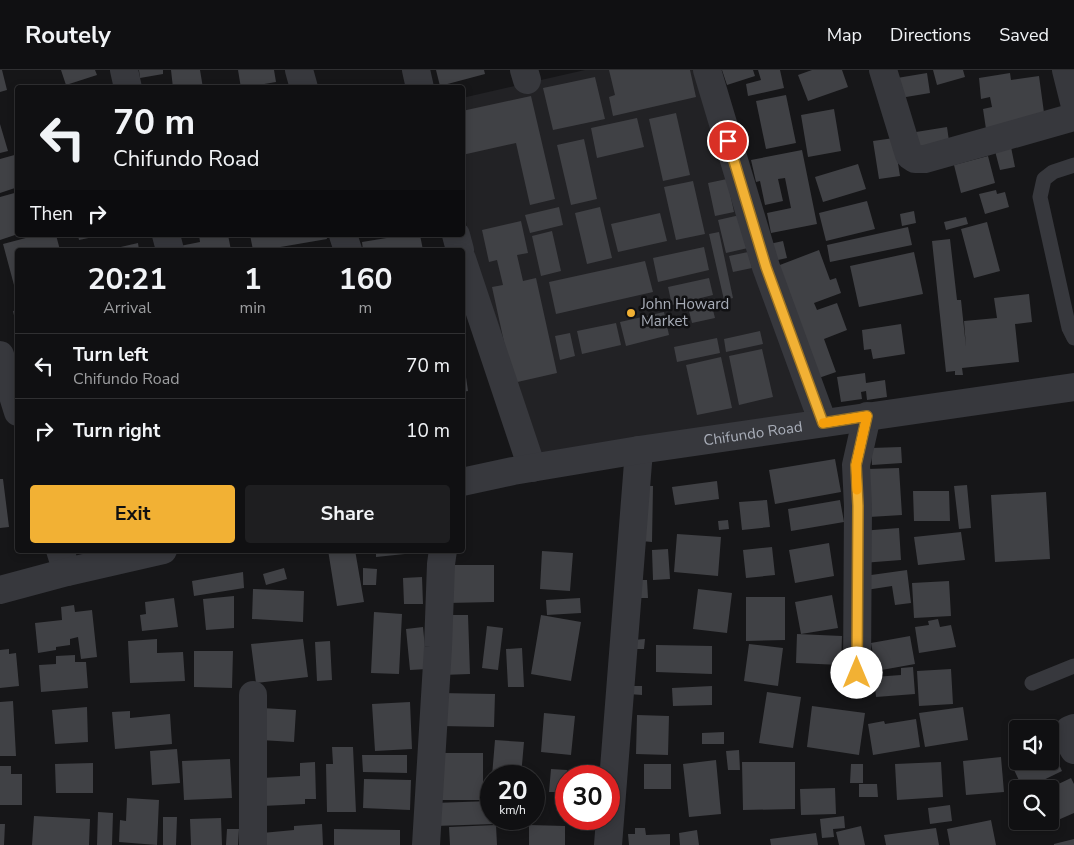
<!DOCTYPE html>
<style>
body{margin:0;font-family:"Nunito Sans",sans-serif;background:#1e1e20;color:#f1f3f6;height:100vh;display:flex;flex-direction:column;font-size:19px;white-space:nowrap}
*{box-sizing:border-box;margin:0}
p{font-size:16px;color:#9c9d9f}
.icon{flex:none;width:28px;height:28px;fill:none;stroke:currentColor;stroke-width:2;stroke-linecap:round;stroke-linejoin:round}
.map{position:relative;flex:1;overflow:hidden}
.sheet{position:absolute;left:15px;top:178px;width:450px;height:305px;display:flex;flex-direction:column;background:#101012;border-radius:5px;box-shadow:0 2px 8px #0003,0 0 0 1px #303032}
.sheet>*{flex:none}
.hud{position:absolute;left:15px;top:15px;width:450px;height:152px;border-radius:5px;box-shadow:0 2px 8px #0003,0 0 0 1px #303032;background:#101012;color:#f1f3f6;overflow:hidden}
.tools{position:absolute;left:1009px;top:650px;display:grid;gap:10px}
.tools a{display:grid;place-items:center;width:50px;height:50px;border-radius:5px;background:#101012;box-shadow:0 2px 8px #0003,0 0 0 1px #303032;font-size:25px}
.speed{position:absolute;left:480px;top:695px;display:flex;gap:10px;font-size:25px;font-weight:700;text-align:center}
.speed>*{display:grid;place-content:center;width:65px;height:65px;border-radius:50%;background:#101012;box-shadow:0 2px 8px #0003,0 0 0 1px #303032;line-height:1}
.speed small{font-size:12px;font-weight:400}
.speed .limit{border:8px solid #d22;background:#fff;color:#111}
.pin{position:absolute;display:grid;place-items:center;width:42px;height:42px;color:#fff;margin:-21px;border:2px solid #fff;border-radius:50%;box-shadow:0 1px 5px #0007}
.me{position:absolute;width:55px;margin:-28px;rotate:0deg;stroke-linejoin:round;filter:drop-shadow(0 0 4px #0008)}
.turn{display:flex;align-items:center;gap:18px;height:105px;padding:0 15px;font-size:22px}
.turn .icon{width:65px;height:65px;stroke-width:2.5}
.turn b{display:block;font-size:35px;line-height:42px}
.then{display:flex;align-items:center;height:48px;padding:0 15px;background:#0003;gap:10px;font-size:19px}
.eta{display:flex;justify-content:space-evenly;align-items:center;height:85px;text-align:center}
.eta b{font-size:30px;font-weight:700;line-height:35px}
.primary-button{display:flex;gap:10px;margin-top:auto;padding:10px 15px}
.primary-button a{flex:1;height:58px;border-radius:5px;background:#f2b134;color:#111;font-size:20px;font-weight:700;line-height:58px;text-align:center}
.primary-button a+a{background:#1e1e20;color:#f1f3f6}
ul{padding:0;list-style:none}
li{display:flex;align-items:center;gap:15px;height:65px;padding:0 15px;border-top:1px solid #303032}
li div{flex:1}
li b{display:block;font-size:19px}
li em{font-style:normal}
header{display:flex;align-items:center;gap:30px;box-sizing:border-box;height:70px;padding:0 25px;background:#101012;border-bottom:1px solid #303032}
header strong{font-size:24px}
nav{display:flex;gap:28px;margin-inline-start:auto;font-size:18px}
.map>svg:first-child{display:block}
.built{fill:#222225}
.building{fill:#404145}
.lines{fill:none;stroke-linecap:round;stroke-linejoin:round}
.service{stroke:#37383d;stroke-width:15}
.minor{stroke:#37383d;stroke-width:28}
.tertiary{stroke:#37383d;stroke-width:28}
.route-casing{stroke:#9d7322;stroke-width:12}
.route{stroke:#f2b134;stroke-width:9}
.slow{stroke:#f59e0b;stroke-width:9}
.poi-dot{fill:#f2b134;stroke:#111113;stroke-width:2}
.labels{text-anchor:middle;stroke-width:5;stroke-linejoin:round;paint-order:stroke}
.poi-label{font-size:15px;fill:#a8adb8;stroke:#111113;text-anchor:start}
.street-label{font-size:15px;fill:#a8adb8;stroke:#111113}
</style>
<header>
<strong>Routely</strong>
<nav><a>Map</a><a>Directions</a><a>Saved</a></nav>
</header>
<div class="map">
<svg width="1074" height="775" viewBox="0 0 1074 775">
<rect width="100%" height="100%" fill="#161618"/>
<path class="built" d="M585 0H704L806 348 522 399 463 139 462 28Z"/>
<path class="building" d="M0 0H2L7 20 0 22Z
M61 0H95L97 5 66 15Z
M139 0H163V4L140 8Z
M171 0H200L203 18H173Z
M238 0H274L276 12 241 18Z
M436 0H484L485 4 440 16Z
M609 0H690L696 27 613 46 609 27 615 25Z
M722 0H753L755 6 727 15Z
M758 0H780L784 18 748 26 746 14 761 10Z
M812 0H842L848 17 808 31 798 5Z
M933 0H963L965 7 937 15Z
M927 3 930 23 900 28 897 8Z
M1010 3 1011 10 1039 6 1045 50 986 59 983 39 992 37 990 27 981 29 979 8Z
M595 7 605 49 553 60 543 18Z
M786 25 796 73 766 79 756 31Z
M531 26 555 129 530 135 516 73 462 85V41Z
M834 39 841 81 808 87 801 45Z
M676 43 690 105 663 111 649 49Z
M637 48 644 77 597 88 591 58Z
M0 54 8 81 0 83Z
M947 57 950 78 919 83 916 62Z
M894 68 900 106 879 109 873 71Z
M584 69 597 129 571 135 557 75Z
M1011 77 1015 97 1000 100 995 81Z
M802 80 817 154 771 163 767 143 791 138 785 108 778 109 783 131 765 135 760 111 756 112 751 90Z
M18 84V117L0 123V89Z
M988 86 995 113 961 123 954 95Z
M858 94 866 119 823 132 815 107Z
M727 109 734 142 715 146 708 113Z
M693 111 705 164 676 170 664 117Z
M996 120 997 124 1005 122 1009 137 985 144 979 124Z
M18 122V164L0 170V127Z
M867 131 875 159 826 171 819 143Z
M559 137 563 155 530 163 525 145Z
M600 137 612 188 587 194 575 143Z
M914 141 916 153 902 156 900 144Z
M660 143 667 171 618 182 611 154Z
M740 145 748 178 726 183 718 150Z
M966 147 968 154 946 160 944 152Z
M521 151 528 183 517 185 523 211 536 208 557 303 513 313 492 217 503 215 497 190 489 192 482 160Z
M987 152 1000 201 974 208 961 159Z
M908 157 912 175 830 192 827 175Z
M552 161 561 201 541 206 532 166Z
M719 162 733 228 724 230 709 164Z
M37 165H56L60 180H18V214L14 215 3 174Z
M78 165H98V166L79 170Z
M199 165H228L231 180H181L180 176 200 172Z
M250 165H326L327 169 263 180H253Z
M405 165H420L423 180H363L362 172Z
M950 169 957 230H961L966 277 964 251 997 248 994 228 1029 224 1032 252 1015 254 1019 292 962 298 963 305H955V301L946 302 932 171Z
M783 171 787 188 769 192 765 175Z
M138 173 139 180H112V179Z
M704 177 709 200 658 212 653 188Z
M819 180 830 210 836 208 841 223 814 233 817 240 837 233 847 260 824 269 836 302 813 310 772 198Z
M748 182 752 198 733 202 729 186Z
M914 182 923 224 859 237 850 196Z
M645 191 653 222 556 244 549 212Z
M709 208 713 225 672 235 668 217Z
M712 236 715 248 692 253 689 241Z
M18 240V259H17L13 241Z
M664 242 669 265 626 276 620 252Z
M616 253 621 275 582 284 577 261Z
M901 254 905 284 873 289 871 279 864 280 862 260Z
M760 261 763 274 726 282 724 269Z
M570 263 575 286 560 290 555 266Z
M717 268 720 283 677 292 674 277Z
M762 279 773 327 739 335 729 286Z
M721 287 732 338 697 345 686 295Z
M462 293H464L468 321 462 322Z
M865 303 866 313 885 310 887 327 867 330 866 321 861 322 862 329 841 332 837 307Z
M901 377 902 393 872 395 871 378Z
M835 389 841 422 775 434 769 400Z
M899 398 902 445 869 447 867 399Z
M0 409H3L9 457 0 458Z
M717 411 719 429 675 435 672 417Z
M967 415 971 458 959 459 954 416Z
M641 416H653L652 472 641 471Z
M913 421H949L950 451H914Z
M1046 422 1050 489 995 492 991 425Z
M767 430 770 457 742 460 739 432Z
M840 430 844 452 791 461 788 439Z
M728 450 729 459 719 460 718 451Z
M899 458 901 490 862 493 860 461Z
M961 462 965 490 918 495 914 467Z
M677 464 721 467 718 506 674 502Z
M829 473 834 506 795 513 789 480Z
M772 477 775 505 746 508 743 480Z
M668 479 670 509 653 510 652 480Z
M328 480H355L364 532 337 536Z
M376 480H423L424 482 376 487Z
M542 481 573 483 570 521 540 519Z
M446 495H494V532L447 533Z
M284 498 287 509 266 515 263 504Z
M363 498 377 499 376 515H363Z
M907 500 911 533 895 535 892 516 866 520 864 506Z
M243 502 244 518 194 526 192 511Z
M422 507 423 534H404L403 508Z
M635 510H647L648 528H635Z
M949 511 951 546 914 548 912 513Z
M253 519 304 521 303 552 252 549Z
M698 519 732 523 727 563 693 559Z
M832 525 838 558 801 564 795 532Z
M234 526V558L206 560 203 529Z
M746 527H785V570L746 571Z
M174 528 178 557 142 561 140 545 146 544 145 532Z
M580 528 581 543 547 545 546 530Z
M74 535 75 542 92 540 97 587 81 589 78 567 70 569V575L56 577V580L38 583 35 553 62 550 61 537Z
M374 542 402 544 399 604 371 603Z
M440 545H468L470 604 442 605Z
M541 545 581 552 571 611 531 604Z
M938 549 940 557 951 555 956 577 919 583 915 557 929 555 928 551Z
M487 556 503 558 498 600 482 598Z
M423 557 427 599 410 600 406 559Z
M797 564 842 566 841 595 796 593Z
M910 566 915 594 876 601 871 573Z
M157 569V583L183 582 185 611 130 613 128 571Z
M303 569 308 607 256 613 251 574Z
M645 569 644 579H633V570Z
M330 571 332 610 317 611 315 572Z
M749 574 783 578 778 616 744 611Z
M656 575 712 576V604L656 602Z
M522 578 524 617H508L506 579Z
M9 579V584L16 583 19 616 0 618V580Z
M194 581H233L232 618 194 617Z
M75 585V592H86L88 618 41 622 39 595 56 594V586Z
M913 597 915 624 876 627 874 607 901 605V598Z
M951 599 953 634 919 636 917 601Z
M629 616H642V625L629 624Z
M712 616V635L673 636 672 618Z
M767 622 801 627 793 678 759 673Z
M440 623 495 624 494 657 440 656Z
M13 631 16 686H0V632Z
M410 632 412 679 375 681 372 634Z
M812 636 865 643 859 685 807 677Z
M87 637 88 672 55 674 52 640Z
M963 637 968 670 925 677 919 643Z
M262 638 296 640 294 672 260 670Z
M130 641V648L170 644 172 674 115 679 112 642Z
M544 643 575 646 571 685 541 682Z
M637 645 669 646 668 685 636 684Z
M916 649 920 677 873 685 868 654 884 651 885 654Z
M724 662V674H702V663Z
M495 670 524 672 521 706H492Z
M1050 676 1062 701 1025 719H1023L1008 687 1018 683V691H1050Z
M332 677H353L356 742H327L326 694H333Z
M177 679 180 713 152 715 150 681Z
M739 680 740 700H728L726 681Z
M439 683H483V730H438Z
M362 685H407V703L363 702Z
M1001 687 1004 722 966 725 963 691Z
M230 689 232 728 184 730 182 691Z
M716 690 721 744 689 747 683 694Z
M315 692 316 729H305V734L262 736 261 708 300 706V693Z
M742 692H795V739L743 740Z
M941 692 943 727 897 730 895 694Z
M93 693V723H56L55 694Z
M644 694H671V719H644Z
M851 694H863V713H850Z
M0 696H11V704H22V735H0Z
M551 699 567 700 566 722H549Z
M1071 708 1074 714V743L1042 757 1039 751H1050V718Z
M364 709 411 710 410 740 363 738Z
M859 714H877L878 727H859Z
M835 718 836 744 801 745 800 719Z
M127 728 159 730 157 775 119 772 120 750 126 751Z
M491 731V749H494V754L435 756 434 733Z
M950 735 952 751 930 754 928 738Z
M98 742 113 743 112 775H97Z
M34 746 90 749 89 775H32Z
M844 746 845 758 833 759 834 767 822 768 820 749Z
M163 747H177L176 775H163Z
M221 748 222 775H191L190 749Z
M991 750 996 775H950L947 759Z
M0 754H5L4 775H0Z
M322 754 323 775H263L262 763 294 760V756Z
M496 755 497 775H450L449 757Z
M529 755 565 756V775H529Z
M861 756 865 775H839L836 762Z
M635 758H645L646 765 670 764V775H629L628 764H635Z
M936 758 939 775H886L884 765Z
M227 759H239L238 775H226Z
M334 759 400 760V775H334Z
M697 760 699 775H680L679 763Z
M816 763 818 775H771L770 769Z
M1074 769V775H1054V774Z"/>
<g class="lines">
<path class="service" d="M1074 95 1053 102 1044 109 1040 127 1069 258 1074 268
M1032 613 1074 596"/>
<path class="minor" d="M124 0 128 18
M299 0 304 18
M416 0 420 18
M524 0 527 10
M707 0 766 197 823 353
M883 0 909 85 915 89H925L1074 47
M1066 0 1074 32
M166 165 170 180
M343 165 348 180
M456 165 460 180
M462 189 532 398
M0 285 18 342
M60 480 67 502
M857 603 858 436 856 395 867 346
M1074 658 1069 660 1066 666 1074 680
M253 775V625
M426 775 438 577 441 494 443 480
M608 775 639 380"/>
<g class="tertiary">
<path id="s1" d="M462 412 513 401 639 380 1074 317"/>
<path d="M0 520 67 502 163 480"/>
</g>
</g>
<g class="lines">
<defs>
<path id="route" d="M728 71 766 197 823 353 867 346 856 395 858 436 857 603"/>
</defs>
<use href="#route" class="route-casing"/>
<use href="#route" class="route"/>
<path class="slow" d="M823 353 867 346 856 395 857 420"/>
</g>
<circle class="poi-dot" cx="631" cy="243" r="5"/>
<g class="labels">
<g class="poi-label">
<text x="641" y="239">John Howard<tspan x="641" dy="17">Market</tspan></text>
</g>
<g class="street-label">
<text dy="5" stroke="none"><textPath href="#s1" startOffset="295">Chifundo Road</textPath></text>
</g>
</g>
</svg>
<div class="tools">
<a><svg class="icon" aria-label="sound" viewBox="0 0 24 24"><path d="M4 9h4l5-4v14l-5-4H4zM17 9q2 3 0 6"/></svg></a>
<a><svg class="icon" aria-label="search" viewBox="0 0 24 24"><circle cx="10" cy="10" r="6"/><path d="M15 15l6 6"/></svg></a>
</div>
<div class="speed"><div>20<small>km/h</small></div><div class="limit">30</div></div>
<div class="pin" style="left:728px;top:71px;background:#d93025"><svg class="icon" aria-label="arrive" viewBox="0 0 24 24"><path d="M6 21V4h12l-3 4 3 4H6"/></svg></div>
<svg class="me" style="left:857px;top:603px" viewBox="-20 -20 40 40"><circle r="19" fill="#fff"/><path d="M0-13L10 11 0 6-10 11z" fill="#f2b134"/></svg>
<div class="hud">
<div class="turn"><svg class="icon" aria-label="left" viewBox="0 0 24 24"><path d="M17 20v-9H6M10 6l-5 5 5 5"/></svg><div><b>70 m</b>Chifundo Road</div></div>
<div class="then">Then<svg class="icon" aria-label="right" viewBox="0 0 24 24"><path d="M7 20v-9h11M14 6l5 5-5 5"/></svg></div>
</div>
<section class="sheet">
<div class="eta">
<div><b>20:21</b><p>Arrival</p></div>
<div><b>1</b><p>min</p></div>
<div><b>160</b><p>m</p></div>
</div>
<ul>
<li><svg class="icon" aria-label="left" viewBox="0 0 24 24"><path d="M17 20v-9H6M10 6l-5 5 5 5"/></svg><div><b>Turn left</b><p>Chifundo Road</p></div><em>70 m</em></li>
<li><svg class="icon" aria-label="right" viewBox="0 0 24 24"><path d="M7 20v-9h11M14 6l5 5-5 5"/></svg><div><b>Turn right</b></div><em>10 m</em></li>
</ul>
<div class="primary-button"><a>Exit</a><a>Share</a></div>
</section>
</div>
